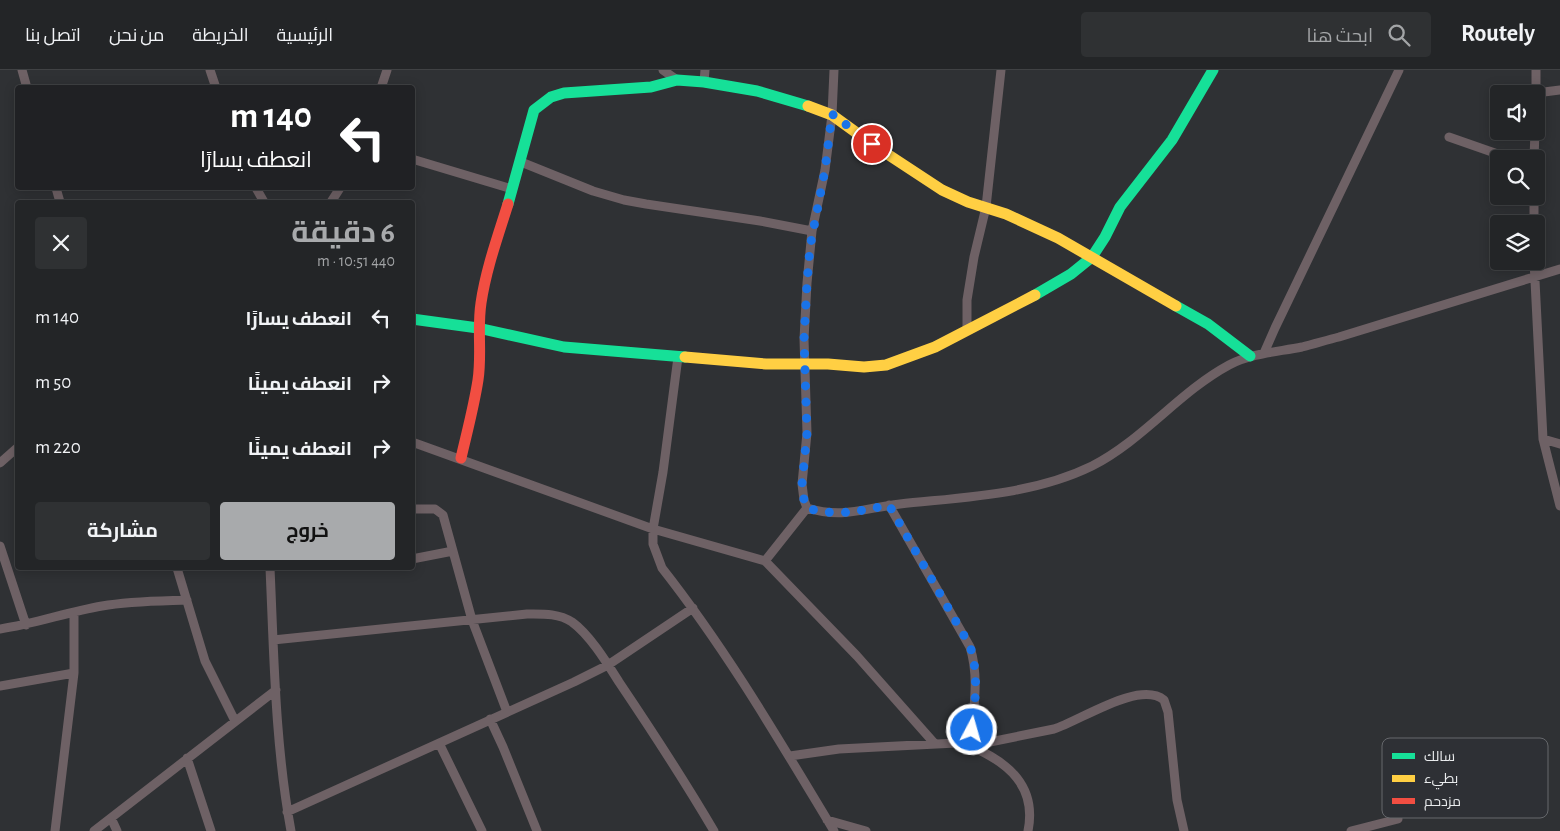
<!DOCTYPE html>
<html lang="ar">
<meta charset="utf-8">
<style>
body{margin:0;font-family:"Alegreya Sans",Cairo,sans-serif;background:#2f3133;color:#f1f3f6;direction:rtl;height:100vh;display:flex;flex-direction:column;font-size:19px;white-space:nowrap}
*{box-sizing:border-box;margin:0}
p{font-size:16px;color:#a3a5a7}
.icon{flex:none;width:28px;height:28px;fill:none;stroke:currentColor;stroke-width:2;stroke-linecap:round;stroke-linejoin:round}
.map{position:relative;flex:1;overflow:hidden;direction:ltr}
.details{position:absolute;left:15px;top:130px;width:400px;height:370px;display:flex;flex-direction:column;background:#232527;border-radius:5px;box-shadow:0 2px 12px #0003,0 0 0 1px #404244;direction:rtl}
.details>*{flex:none}
.banner{position:absolute;left:15px;top:15px;width:400px;height:105px;border-radius:5px;box-shadow:0 2px 12px #0003,0 0 0 1px #404244;direction:rtl;background:#202124;color:#fff;overflow:hidden}
.fabs{position:absolute;left:1490px;top:15px;display:grid;gap:10px}
.fabs a{display:grid;place-items:center;width:55px;height:55px;border-radius:5px;background:#232527;box-shadow:0 2px 12px #0003,0 0 0 1px #404244;font-size:25px}
.pin{position:absolute;display:grid;place-items:center;width:42px;height:42px;color:#fff;margin:-21px;border:2px solid #fff;border-radius:50%;box-shadow:0 1px 5px #0007}
.me{position:absolute;width:55px;margin:-28px;rotate:6deg;stroke-linejoin:round;filter:drop-shadow(0 0 4px #0008)}
.turn{display:flex;align-items:center;gap:18px;height:105px;padding:0 20px;font-size:22px}
.turn .icon{width:65px;height:65px;stroke-width:2.5}
.turn b{display:block;font-size:35px;line-height:42px}
.round{display:grid;place-items:center;flex:none;width:52px;height:52px;border-radius:5px;background:#2f3133}
.head{display:flex;align-items:center;justify-content:space-between;height:85px;padding:0 20px}
h1{font-size:30px;font-weight:700;line-height:38px;color:#a8aaac}
.action{display:flex;gap:10px;margin-top:auto;padding:10px 20px}
.action a{flex:1;height:58px;border-radius:5px;background:#a8aaac;color:#111;font-size:20px;font-weight:700;line-height:58px;text-align:center}
.action a+a{background:#2f3133;color:#f1f3f6}
ul{padding:0;list-style:none}
li{display:flex;align-items:center;gap:15px;height:65px;padding:0 20px}
li div{flex:1}
li b{display:block;font-size:19px}
li em{font-style:normal}
header{display:flex;align-items:center;gap:30px;box-sizing:border-box;height:70px;padding:0 25px;background:#232527;border-bottom:1px solid #404244}
header strong{font-size:24px}
nav{display:flex;gap:28px;margin-inline-start:auto;font-size:18px}
.search{width:350px;height:45px;background:#2f3133;display:flex;align-items:center;gap:12px;box-sizing:border-box;padding:0 18px;border-radius:5px;color:#a3a5a7;font-size:19px}
.map>svg:first-child{display:block}
.lines{fill:none;stroke-linecap:round;stroke-linejoin:round}
.street{stroke:#6e6165;stroke-width:9}
.fast{stroke:#16e098;stroke-width:11}
.slow{stroke:#ffcf43;stroke-width:11}
.jam{stroke:#f24e42;stroke-width:11}
.route{stroke:#1a73e8;stroke-width:9;stroke-dasharray:0 16.2}
.key{fill:#2e3035;stroke:#66686c;stroke-width:1}
.key-label{font-size:14px;fill:#e9ebed}
</style>
<header>
<strong>Routely</strong>
<div class="search"><svg class="icon" aria-label="search" viewBox="0 0 24 24"><circle cx="10" cy="10" r="6"/><path d="M15 15l6 6"/></svg>ابحث هنا</div>
<nav><a>الرئيسية</a><a>الخريطة</a><a>من نحن</a><a>اتصل بنا</a></nav>
</header>
<div class="map">
<svg width="1560" height="761" viewBox="0 0 1560 761">
<rect width="100%" height="100%" fill="#2f3134"/>
<g class="lines">
<path class="street" d="M22 0 27 18
M210 0 216 18
M663 0 677 10
M704 12 705 0
M381 18 387 0
M1536 23 1560 20
M1536 24V0
M1449 67 1512 89
M412 89 512 119
M1534 89 1535 61
M521 92 593 121 624 130 646 134 760 151 812 161
M56 118 60 132
M256 118 264 132
M331 132 340 118
M1534 154V126
M1534 191 1543 369 1560 374
M967 260V230L974 187 986 137 1001 0
M1264 283 1275 258 1399 0
M678 287 663 402 653 459V474L662 498C728 582 779 670 834 761
M1543 369 1560 436
M412 372 653 459 765 491 857 586 935 674
M0 393 18 377
M889 435 970 577C980 609 973 642 970 676 1008 692 1037 716 1028 761
M807 438 804 430 802 414 807 363 804 269 807 213 812 161 825 100 832 45 834 0
M412 439H435L443 445 472 550 507 642
M0 476 26 555
M412 489 453 481
M765 491 807 438C844 449 864 438 900 434 964 427 1033 425 1092 396 1143 370 1179 322 1229 295 1252 283 1277 282 1302 277 1314 274 1327 270 1339 267L1560 199
M177 498 205 591 235 651
M270 498C274 586 275 674 291 761
M0 559C35 554 67 542 102 536 130 531 158 531 187 530
M273 570 527 544C542 544 558 543 572 552 590 565 607 593 619 612 652 661 684 710 714 761
M0 616 74 603
M490 649 503 677 537 761
M439 673 482 761
M790 686 839 679 956 673 970 676 1054 659C1080 651 1139 610 1164 630L1168 642 1177 730 1184 761
M187 688 211 761
M287 742 574 612 608 595 693 538
M111 748 117 761
M827 750 866 761
M55 761 74 603V543
M94 761 276 620
M1351 761 1398 749"/>
<path class="fast" d="M508 134 534 40 551 27 564 23 651 17 677 10 704 12 757 21 808 36
M1035 225 1071 204 1092 187 1105 167 1120 137 1172 70 1213 0
M1176 236 1208 254 1250 286
M412 249 478 258 564 277 685 287"/>
<path class="slow" d="M808 36 832 45 872 74 942 120 968 132 1006 144 1058 168 1176 236
M685 287 766 294H828L864 297 886 295 935 277 1035 225"/>
<path class="jam" d="M461 388C467 362 474 336 478 310 482 284 477 259 481 233 486 199 498 166 508 134"/>
</g>
<g class="lines">
<path class="route" d="M872 74 832 44 825 100 810 177 807 213 804 269 807 363 802 414 804 430 807 438C837 447 859 441 889 435L970 576C979 604 975 631 972 660"/>
</g>
<rect x="1382" y="668" width="166" height="80" rx="8" class="key"/>
<rect x="1392" y="683" width="23" height="6" fill="#16e098"/>
<rect x="1392" y="705" width="23" height="7" fill="#ffcf43"/>
<rect x="1392" y="728" width="23" height="6" fill="#f24e42"/>
<g class="key-label">
<text x="1424" y="691">سالك</text>
<text x="1424" y="713">بطيء</text>
<text x="1424" y="736">مزدحم</text>
</g>
</svg>
<div class="fabs">
<a><svg class="icon" aria-label="sound" viewBox="0 0 24 24"><path d="M4 9h4l5-4v14l-5-4H4zM17 9q2 3 0 6"/></svg></a>
<a><svg class="icon" aria-label="search" viewBox="0 0 24 24"><circle cx="10" cy="10" r="6"/><path d="M15 15l6 6"/></svg></a>
<a><svg class="icon" aria-label="layers" viewBox="0 0 24 24"><path d="M12 4l9 5-9 5-9-5zM3 14l9 5 9-5"/></svg></a>
</div>
<div class="pin" style="left:872px;top:74px;background:#d93025"><svg class="icon" aria-label="arrive" viewBox="0 0 24 24"><path d="M6 21V4h12l-3 4 3 4H6"/></svg></div>
<svg class="me" style="left:972px;top:660px" viewBox="-20 -20 40 40"><circle r="17" fill="#1a73e8" stroke="#fff" stroke-width="3"/><path d="M0-11L8 9 0 5-8 9z" fill="#fff"/></svg>
<div class="banner">
<div class="turn"><svg class="icon" aria-label="left" viewBox="0 0 24 24"><path d="M17 20v-9H6M10 6l-5 5 5 5"/></svg><div><b>140 m</b>انعطف يسارًا</div></div>
</div>
<section class="details">
<div class="head"><div><h1>6 دقيقة</h1><p>440 m · 10:51</p></div><a class="round"><svg class="icon" aria-label="close" viewBox="0 0 24 24"><path d="M6 6l12 12M18 6L6 18"/></svg></a></div>
<ul>
<li><svg class="icon" aria-label="left" viewBox="0 0 24 24"><path d="M17 20v-9H6M10 6l-5 5 5 5"/></svg><div><b>انعطف يسارًا</b></div><em>140 m</em></li>
<li><svg class="icon" aria-label="right" viewBox="0 0 24 24"><path d="M7 20v-9h11M14 6l5 5-5 5"/></svg><div><b>انعطف يمينًا</b></div><em>50 m</em></li>
<li><svg class="icon" aria-label="right" viewBox="0 0 24 24"><path d="M7 20v-9h11M14 6l5 5-5 5"/></svg><div><b>انعطف يمينًا</b></div><em>220 m</em></li>
</ul>
<div class="action"><a>خروج</a><a>مشاركة</a></div>
</section>
</div>
